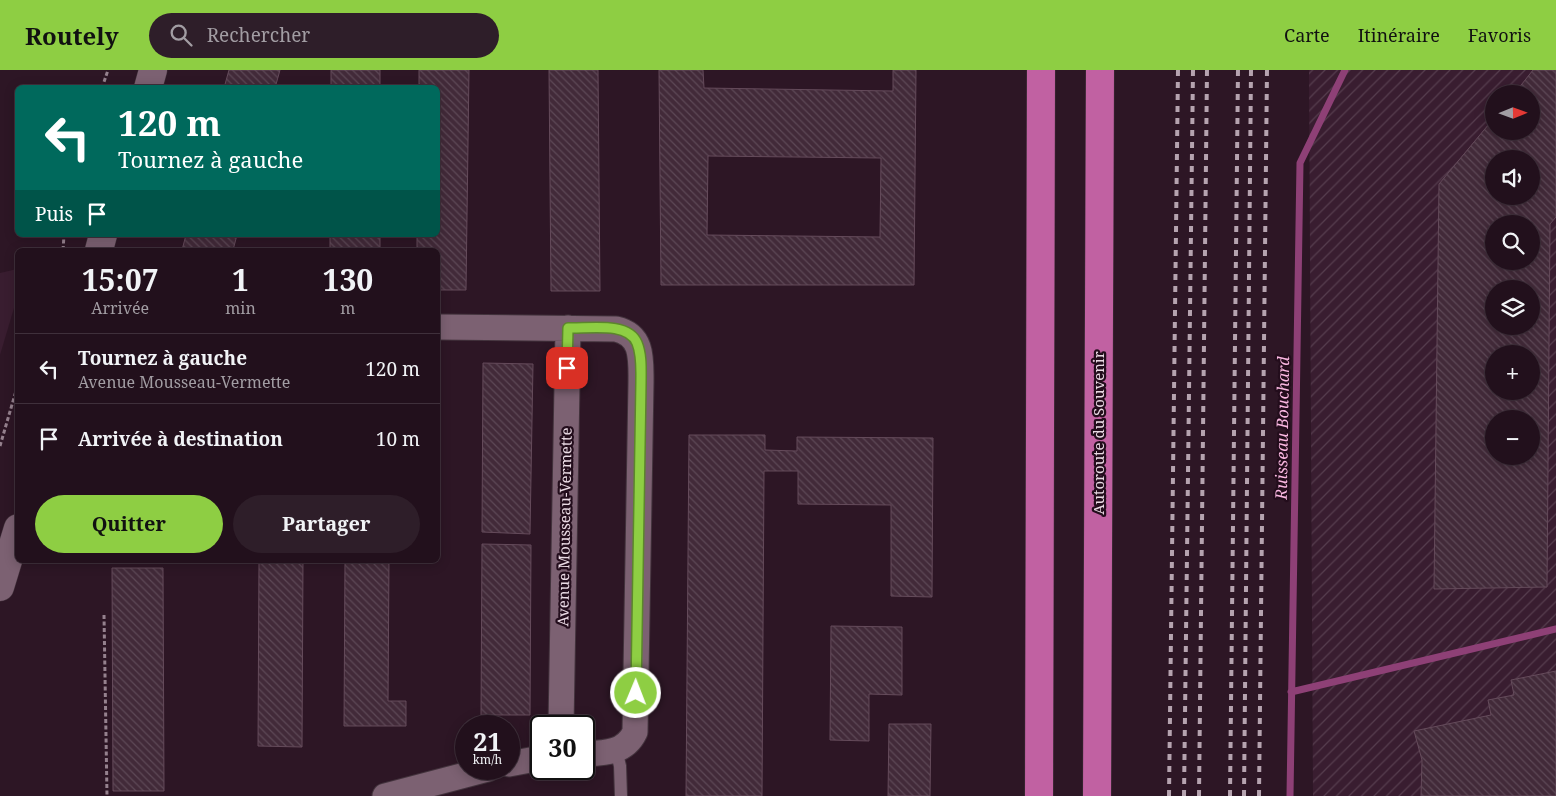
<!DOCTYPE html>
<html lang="fr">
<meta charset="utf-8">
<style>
body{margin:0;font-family:"Noto Serif",serif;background:#2e1e29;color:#f1f3f6;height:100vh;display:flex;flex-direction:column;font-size:19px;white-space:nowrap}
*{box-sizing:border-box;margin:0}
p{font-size:16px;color:#a29da3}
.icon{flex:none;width:28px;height:28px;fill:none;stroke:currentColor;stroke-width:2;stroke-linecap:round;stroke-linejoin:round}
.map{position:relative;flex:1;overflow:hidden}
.side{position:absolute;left:15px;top:178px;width:425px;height:315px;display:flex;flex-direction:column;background:#22101c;border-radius:8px;box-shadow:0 2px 12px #0003,0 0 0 1px #3f303b}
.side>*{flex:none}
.hud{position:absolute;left:15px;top:15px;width:425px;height:152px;border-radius:8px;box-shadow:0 2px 12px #0003,0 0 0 1px #3f303b;background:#00695c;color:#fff;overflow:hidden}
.needle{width:32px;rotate:89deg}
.tools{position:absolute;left:1485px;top:15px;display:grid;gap:10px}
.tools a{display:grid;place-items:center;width:55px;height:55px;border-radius:50%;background:#22101c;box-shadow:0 2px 12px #0003,0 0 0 1px #3f303b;font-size:25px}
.speed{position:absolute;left:455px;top:645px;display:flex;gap:10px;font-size:25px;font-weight:700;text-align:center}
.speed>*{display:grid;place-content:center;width:65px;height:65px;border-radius:50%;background:#22101c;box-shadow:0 2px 12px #0003,0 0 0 1px #3f303b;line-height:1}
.speed small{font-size:12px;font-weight:400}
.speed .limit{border:2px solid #111;border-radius:8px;background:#fff;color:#111}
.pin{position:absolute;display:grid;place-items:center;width:42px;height:42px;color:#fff;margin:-21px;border-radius:10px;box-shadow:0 2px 8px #0006}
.me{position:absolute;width:55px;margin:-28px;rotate:1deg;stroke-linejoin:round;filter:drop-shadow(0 0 4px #0008)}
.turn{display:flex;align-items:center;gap:18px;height:105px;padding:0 20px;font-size:22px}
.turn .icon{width:65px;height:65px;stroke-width:2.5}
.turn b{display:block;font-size:35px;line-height:42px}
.then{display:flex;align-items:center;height:48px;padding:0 20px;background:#0003;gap:10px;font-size:19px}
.eta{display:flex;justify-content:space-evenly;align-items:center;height:85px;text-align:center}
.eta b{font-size:30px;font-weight:700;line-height:35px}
.action{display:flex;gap:10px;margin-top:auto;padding:10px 20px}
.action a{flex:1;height:58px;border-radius:30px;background:#8ece43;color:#111;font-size:20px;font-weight:700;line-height:58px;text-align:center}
.action a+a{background:#2e1e29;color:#f1f3f6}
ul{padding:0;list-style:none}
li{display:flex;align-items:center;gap:15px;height:70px;padding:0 20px;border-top:1px solid #3f303b}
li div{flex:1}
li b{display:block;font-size:19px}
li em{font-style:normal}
header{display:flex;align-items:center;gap:30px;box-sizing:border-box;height:70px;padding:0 25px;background:#8ece43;color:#111}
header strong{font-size:24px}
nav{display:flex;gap:28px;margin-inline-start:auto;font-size:18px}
.search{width:350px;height:45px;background:#2e1e29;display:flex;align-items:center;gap:12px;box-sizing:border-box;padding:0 18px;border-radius:28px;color:#a29da3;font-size:19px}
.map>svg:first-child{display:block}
.built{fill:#391d30}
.industrial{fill:url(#industrial-furrows);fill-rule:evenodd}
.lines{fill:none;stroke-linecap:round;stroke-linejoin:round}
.stream{stroke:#8e4076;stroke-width:7}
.building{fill:url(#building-back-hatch);stroke:#654b5b;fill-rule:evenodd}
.lane-casing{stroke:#43333d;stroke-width:14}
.street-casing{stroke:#43333d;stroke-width:27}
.secondary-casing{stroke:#43333d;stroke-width:29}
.highway-casing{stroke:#43333d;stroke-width:29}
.path{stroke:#95818e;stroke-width:3;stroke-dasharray:4 2.5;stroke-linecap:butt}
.lane{stroke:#7c6172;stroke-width:12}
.street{stroke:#7c6172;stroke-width:25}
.secondary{stroke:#7c6172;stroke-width:28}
.highway{stroke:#c161a2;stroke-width:28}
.rail{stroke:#b5a3af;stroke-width:4;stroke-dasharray:6 6;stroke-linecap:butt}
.route-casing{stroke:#5c862c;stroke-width:12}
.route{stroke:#8ece43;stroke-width:9}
.labels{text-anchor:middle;stroke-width:4.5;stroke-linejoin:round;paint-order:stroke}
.street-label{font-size:15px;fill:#ebdbe5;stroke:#230d1c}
.water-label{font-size:16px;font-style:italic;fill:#fab7e1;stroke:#230d1c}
</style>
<header>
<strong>Routely</strong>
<div class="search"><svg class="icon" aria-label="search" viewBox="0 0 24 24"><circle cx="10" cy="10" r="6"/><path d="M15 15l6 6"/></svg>Rechercher</div>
<nav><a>Carte</a><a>Itinéraire</a><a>Favoris</a></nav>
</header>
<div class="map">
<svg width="1556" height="726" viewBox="0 0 1556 726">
<defs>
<pattern id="industrial-furrows" width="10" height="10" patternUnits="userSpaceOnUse" patternTransform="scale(1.25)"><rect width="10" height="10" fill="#391d30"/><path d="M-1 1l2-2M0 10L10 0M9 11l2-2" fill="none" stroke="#563d4e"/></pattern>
<pattern id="building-back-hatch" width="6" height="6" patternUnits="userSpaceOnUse" patternTransform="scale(1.25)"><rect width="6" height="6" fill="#422a39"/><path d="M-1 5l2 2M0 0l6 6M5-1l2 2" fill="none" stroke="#5d4856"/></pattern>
</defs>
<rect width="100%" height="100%" fill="#2d1625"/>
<path class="built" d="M17 199V228L0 285V203Z"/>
<path class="industrial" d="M1309 0H1556V726H1313ZM1494 24H1531V61H1494ZM1494 89H1531V126H1494ZM1494 154H1531V191H1494ZM1494 219H1531V256H1494ZM1494 284H1531V321H1494ZM1494 349H1531V386H1494Z"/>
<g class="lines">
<path class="stream" d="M1291 622 1556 559
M1290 726 1300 93 1345 0"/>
</g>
<path class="building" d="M229 0H280L275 18H224Z
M331 0H380V18H331Z
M419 0H469L466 220H438V180H417V165H438V18H419Z
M549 0H598L600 221H551Z
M659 0H703L704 18 893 21V0H916L914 215H661ZM708 86 881 88 880 167 707 165Z
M1533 0H1556V147L1550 154 1547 517 1434 519 1439 114 1494 48V61H1531V24H1514ZM1494 89H1531V126H1494ZM1494 154H1531V191H1494ZM1494 219H1531V256H1494ZM1494 284H1531V321H1494ZM1494 349H1531V386H1494Z
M186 165H237L233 180H182Z
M330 165H380V180H330Z
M483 293 533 294 530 464 482 462Z
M689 365H765V380L797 381V367L933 368 932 527 891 526V435L798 434V401H764L762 726H686Z
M482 474 531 475 530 645H481Z
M259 490H303L302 677 258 676Z
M345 490H389L388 631H406V656H344Z
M112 498H163L164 721H113Z
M831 556 902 557V625L869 624V671L830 670Z
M1556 601V726H1421L1422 690 1414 661 1491 645 1488 630 1514 625 1511 610Z
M889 654H931L930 726H888Z"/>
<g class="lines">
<defs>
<path id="lane" d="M616 680 620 696 621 726"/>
<path id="street" d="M438 257 616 259C643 265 641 289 641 312L635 662C625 683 605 683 584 684
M561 656 568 258
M509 694 541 688
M385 726 488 699"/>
<path id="secondary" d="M148 18 153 0
M99 180 103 165
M0 517 18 458"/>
<path id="highway" d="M1039 726 1041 0
M1097 726 1100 0"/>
</defs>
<use href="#lane" class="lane-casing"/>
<use href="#street" class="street-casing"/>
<use href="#secondary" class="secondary-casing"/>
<use href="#highway" class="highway-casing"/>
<path class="path" d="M102 18 108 0
M63 180 64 165
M0 376 18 314
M104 545 107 726"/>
<use href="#lane" class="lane"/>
<use href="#street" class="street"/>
<use href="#secondary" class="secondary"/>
<use href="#highway" class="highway"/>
<path class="rail" d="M1169 726 1178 0
M1184 726 1193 0
M1199 726 1207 0
M1230 726 1238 0
M1244 726 1251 0
M1259 726 1267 0"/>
</g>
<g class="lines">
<defs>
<path id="route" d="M567 298 568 258C587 259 628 251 637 273 642 285 641 299 641 312L636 623"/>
</defs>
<use href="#route" class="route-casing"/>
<use href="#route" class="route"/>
</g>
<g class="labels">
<g class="street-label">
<text transform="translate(1099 363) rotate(-90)" y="5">Autoroute du Souvenir</text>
<text transform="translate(565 457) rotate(-89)" y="5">Avenue Mousseau-Vermette</text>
</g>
<g class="water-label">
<text transform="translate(1282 358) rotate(-89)" y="6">Ruisseau Bouchard</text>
</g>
</g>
</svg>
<div class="tools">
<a><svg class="needle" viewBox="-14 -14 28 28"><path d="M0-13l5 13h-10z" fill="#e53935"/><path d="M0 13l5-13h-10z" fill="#a29da3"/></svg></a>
<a><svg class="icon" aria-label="sound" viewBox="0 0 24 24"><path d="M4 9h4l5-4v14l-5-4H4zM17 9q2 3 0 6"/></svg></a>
<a><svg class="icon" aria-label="search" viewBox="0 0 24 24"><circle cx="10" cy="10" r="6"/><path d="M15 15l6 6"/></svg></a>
<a><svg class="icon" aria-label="layers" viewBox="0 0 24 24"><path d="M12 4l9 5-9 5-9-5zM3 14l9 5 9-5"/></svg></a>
<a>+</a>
<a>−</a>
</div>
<div class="speed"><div>21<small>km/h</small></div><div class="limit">30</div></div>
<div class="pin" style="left:567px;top:298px;background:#d93025"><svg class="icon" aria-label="arrive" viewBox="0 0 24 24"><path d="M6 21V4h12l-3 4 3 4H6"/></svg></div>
<svg class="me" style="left:636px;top:623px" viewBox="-20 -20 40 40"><circle r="17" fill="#8ece43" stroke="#fff" stroke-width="3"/><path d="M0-11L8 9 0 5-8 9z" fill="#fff"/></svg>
<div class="hud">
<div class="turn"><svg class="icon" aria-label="left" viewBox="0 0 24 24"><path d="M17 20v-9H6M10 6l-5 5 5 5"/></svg><div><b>120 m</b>Tournez à gauche</div></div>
<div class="then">Puis<svg class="icon" aria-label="arrive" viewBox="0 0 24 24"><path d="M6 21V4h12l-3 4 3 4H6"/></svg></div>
</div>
<section class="side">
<div class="eta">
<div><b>15:07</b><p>Arrivée</p></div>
<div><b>1</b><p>min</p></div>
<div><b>130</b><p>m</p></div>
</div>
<ul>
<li><svg class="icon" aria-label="left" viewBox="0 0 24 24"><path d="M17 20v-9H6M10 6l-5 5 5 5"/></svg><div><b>Tournez à gauche</b><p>Avenue Mousseau-Vermette</p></div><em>120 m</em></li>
<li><svg class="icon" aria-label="arrive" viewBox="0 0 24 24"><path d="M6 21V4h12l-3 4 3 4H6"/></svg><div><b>Arrivée à destination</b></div><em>10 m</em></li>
</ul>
<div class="action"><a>Quitter</a><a>Partager</a></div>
</section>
</div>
